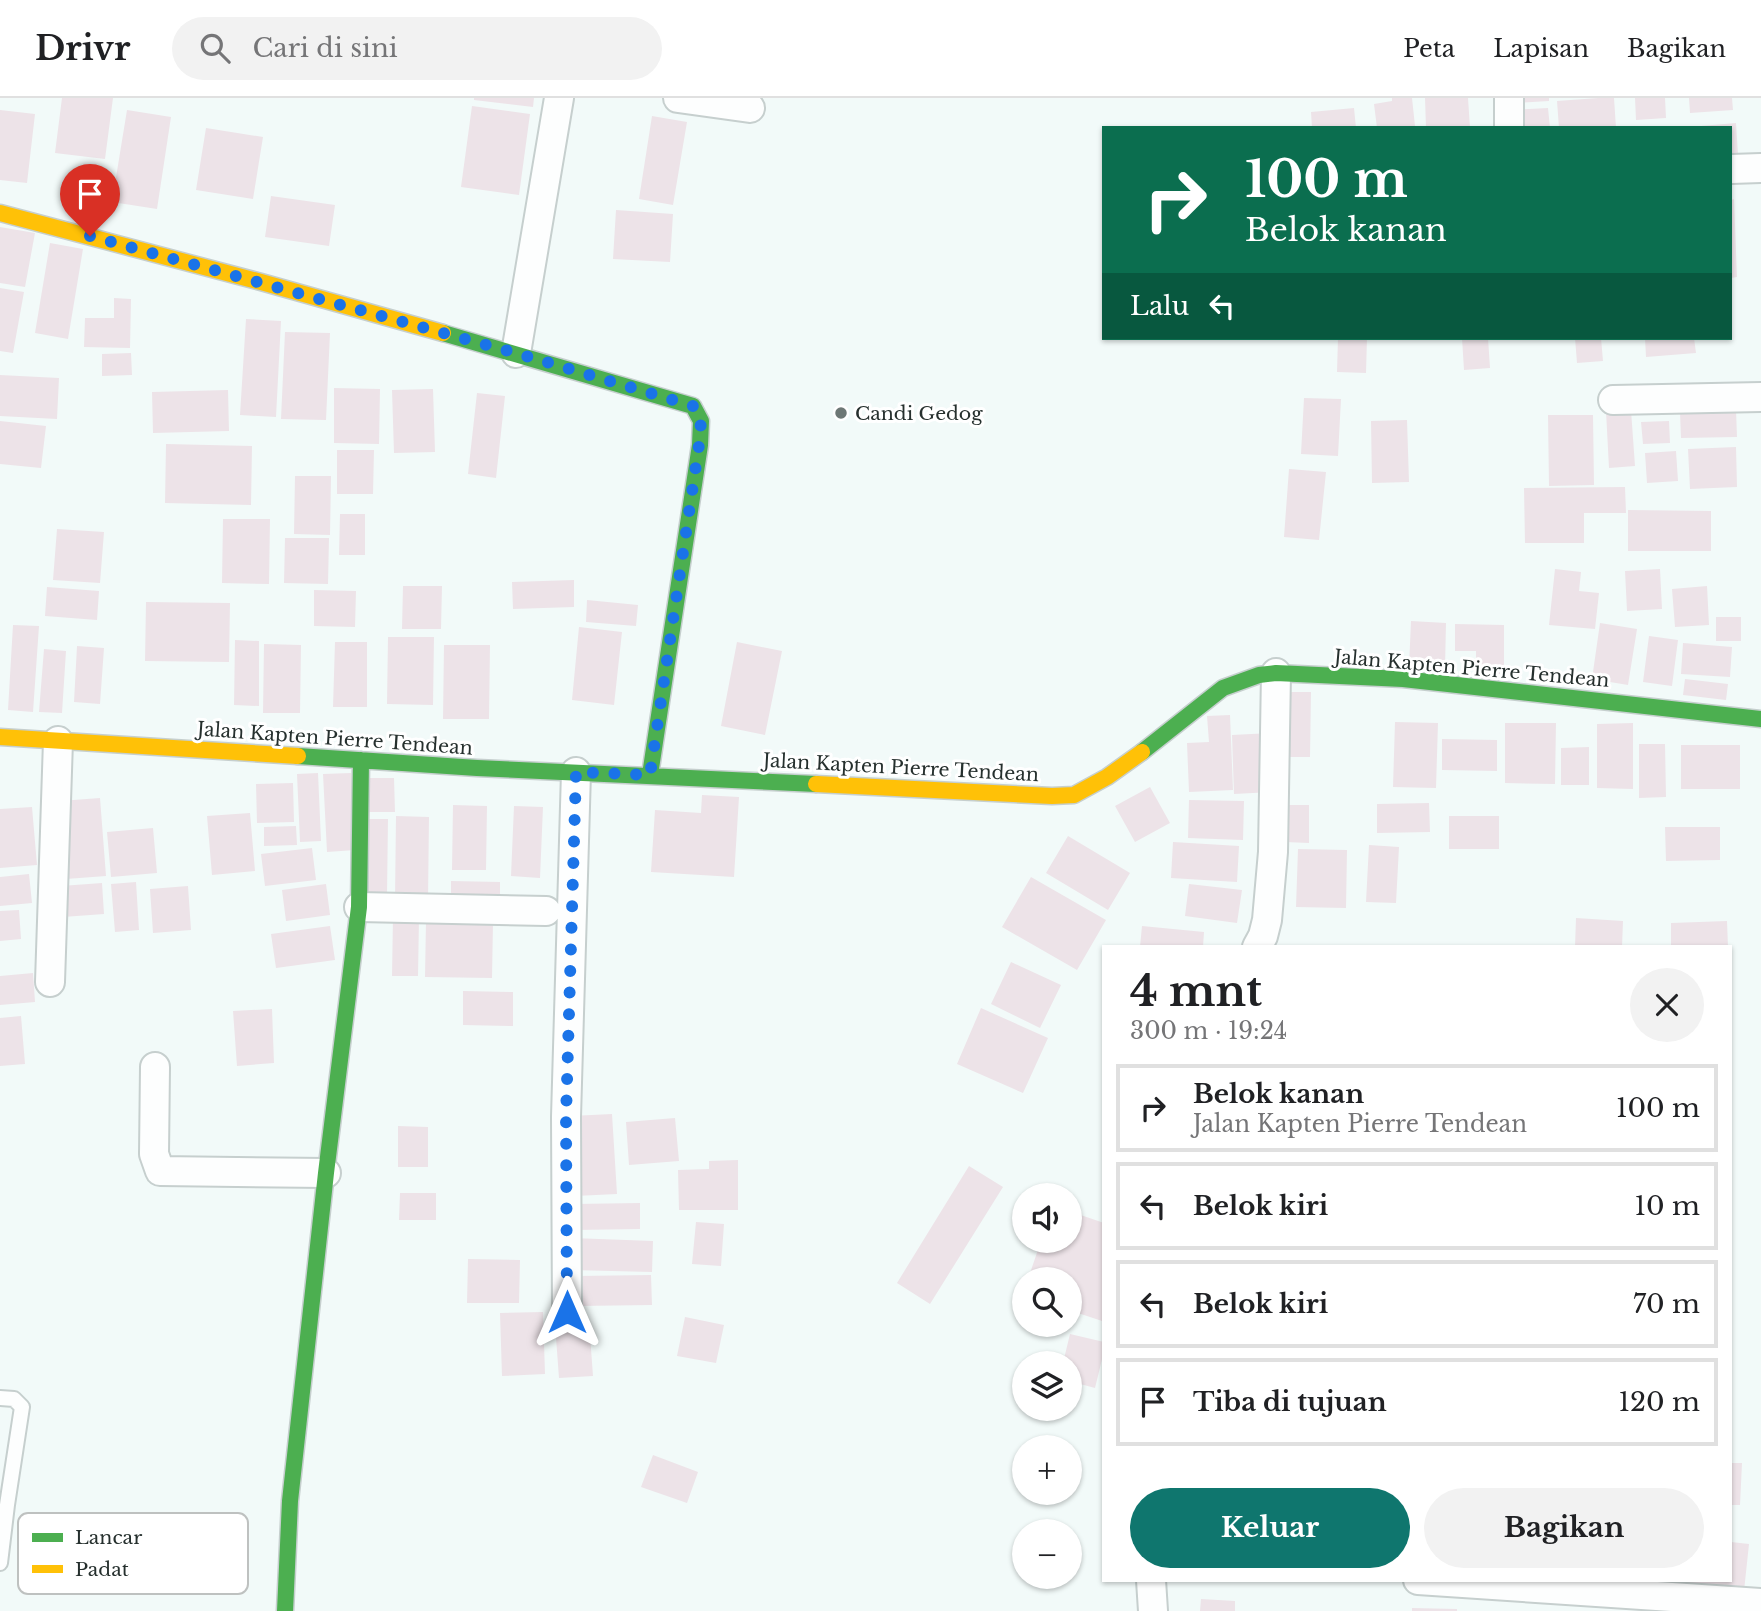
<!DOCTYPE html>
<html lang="id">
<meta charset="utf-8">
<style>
body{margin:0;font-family:"Libre Baskerville",serif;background:#f2f2f2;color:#202124;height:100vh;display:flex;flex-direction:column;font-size:26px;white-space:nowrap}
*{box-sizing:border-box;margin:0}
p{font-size:23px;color:#757577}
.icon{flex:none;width:38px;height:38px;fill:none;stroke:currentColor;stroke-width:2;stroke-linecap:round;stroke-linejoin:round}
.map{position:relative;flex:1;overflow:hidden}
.sheet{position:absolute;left:1102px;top:847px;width:630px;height:637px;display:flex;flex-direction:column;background:#fff;border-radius:0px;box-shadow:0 2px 5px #0004}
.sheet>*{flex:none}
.hud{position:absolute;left:1102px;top:28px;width:630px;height:214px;border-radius:0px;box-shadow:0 2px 5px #0004;background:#0b6e4f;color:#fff;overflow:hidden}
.buttons{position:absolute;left:1012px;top:1085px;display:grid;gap:14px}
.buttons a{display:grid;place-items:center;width:70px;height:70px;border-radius:50%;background:#fff;box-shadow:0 2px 5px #0004;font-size:35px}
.pin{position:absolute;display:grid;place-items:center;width:60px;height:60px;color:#fff;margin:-72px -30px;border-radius:50% 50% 50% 0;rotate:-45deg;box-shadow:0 0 7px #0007}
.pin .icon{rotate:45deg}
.me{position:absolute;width:77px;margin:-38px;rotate:0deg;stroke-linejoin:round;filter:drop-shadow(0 0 5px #0008)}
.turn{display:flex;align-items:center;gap:24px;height:147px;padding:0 28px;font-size:32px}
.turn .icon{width:91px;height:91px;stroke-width:2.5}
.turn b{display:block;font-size:49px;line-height:60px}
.then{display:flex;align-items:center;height:66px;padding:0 28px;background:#0003;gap:14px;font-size:26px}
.round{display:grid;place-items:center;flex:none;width:74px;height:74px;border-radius:37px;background:#f2f2f2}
.summary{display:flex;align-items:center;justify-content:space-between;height:119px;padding:0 28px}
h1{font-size:42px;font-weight:700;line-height:52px}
.primary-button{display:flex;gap:14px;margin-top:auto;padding:14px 28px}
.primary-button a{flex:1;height:80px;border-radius:42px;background:#0f766e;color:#fff;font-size:28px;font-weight:700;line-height:80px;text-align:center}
.primary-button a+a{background:#f2f2f2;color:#202124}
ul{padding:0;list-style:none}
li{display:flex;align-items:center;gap:21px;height:88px;margin:0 14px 10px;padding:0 14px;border:4px solid #e0e0e0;border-radius:0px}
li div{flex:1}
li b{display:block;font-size:26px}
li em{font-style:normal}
header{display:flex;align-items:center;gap:42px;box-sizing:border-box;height:98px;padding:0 35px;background:#fff;border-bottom:2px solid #e0e0e0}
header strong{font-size:33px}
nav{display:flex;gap:38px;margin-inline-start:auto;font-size:24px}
.search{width:490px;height:63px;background:#f2f2f2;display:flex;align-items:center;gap:18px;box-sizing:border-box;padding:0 24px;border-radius:38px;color:#757577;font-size:26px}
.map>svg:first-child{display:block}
.building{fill:#ede3e8}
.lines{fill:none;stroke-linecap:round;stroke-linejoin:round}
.lane-casing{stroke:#c6cfce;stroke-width:18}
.street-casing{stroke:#c6cfce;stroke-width:32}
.fast-casing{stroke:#c6cfce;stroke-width:19}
.slow-casing{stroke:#c6cfce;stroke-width:19}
.lane{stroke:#fdfefe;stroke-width:14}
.street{stroke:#fdfefe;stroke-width:28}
.fast{stroke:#4caf50;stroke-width:16}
.slow{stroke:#ffc107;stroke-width:16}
.route{stroke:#1a73e8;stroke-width:12;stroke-dasharray:0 21.6}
.poi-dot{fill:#6d7775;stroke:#fff;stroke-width:2.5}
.labels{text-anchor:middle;stroke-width:6;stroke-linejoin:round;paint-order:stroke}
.poi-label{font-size:19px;fill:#26302e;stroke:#fff;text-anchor:start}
.street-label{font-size:19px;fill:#26302e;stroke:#fff}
.key{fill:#fff;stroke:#bec1c0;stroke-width:2}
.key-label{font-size:19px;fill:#26302e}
</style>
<header>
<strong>Drivr</strong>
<div class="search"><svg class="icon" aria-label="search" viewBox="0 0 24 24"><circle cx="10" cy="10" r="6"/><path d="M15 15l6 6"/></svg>Cari di sini</div>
<nav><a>Peta</a><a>Lapisan</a><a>Bagikan</a></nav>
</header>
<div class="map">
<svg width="1761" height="1513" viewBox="0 0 1761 1513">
<rect width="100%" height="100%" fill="#f2faf9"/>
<path class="building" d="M62 0H113L105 61 55 55Z
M474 0H534L533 9 474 2Z
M1392 0H1412L1415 28 1377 30 1374 6 1392 3Z
M1425 0H1468L1470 30H1426Z
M1518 0H1549V3L1518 5Z
M1598 0H1614L1616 30H1559L1557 3Z
M1635 0H1665L1666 20 1636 22Z
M1689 0H1732L1733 12 1690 15Z
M472 8 530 16 519 97 461 89Z
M1354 10 1356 30H1312L1311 14Z
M1548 10 1550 30H1514L1513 12Z
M0 12 35 16 27 85 0 82Z
M127 12 171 19 157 111 112 104Z
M652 18 687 24 673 107 639 101Z
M1736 25 1738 57H1731V30H1701V28Z
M206 30 263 39 253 101 196 92Z
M271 98 335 107 329 148 265 139Z
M1734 101 1737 179 1731 180V102Z
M616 112 673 116 670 164 613 161Z
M0 129 35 135 25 189 0 185Z
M50 145 83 151 68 241 35 235Z
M0 190 24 194 13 255 0 253Z
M114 200 131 201 130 250 84 249 85 220H114Z
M246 221 281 223 276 319 240 317Z
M285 234 330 235 326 322 281 321Z
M1338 240H1367L1366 275 1337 274Z
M1462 240H1488L1490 270 1464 272Z
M1575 240H1601L1603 263 1577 265Z
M1645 240H1694L1696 255 1646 259Z
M131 255 132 277 102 278V256Z
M0 277 59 280 57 321 0 318Z
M334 290 380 291 379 346 334 345Z
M433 291 435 354 394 355 392 292Z
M228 292 229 333 153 335 152 294Z
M477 295 505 298 496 380 468 376Z
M1304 300 1341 301 1338 358 1301 356Z
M1631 312 1635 368 1609 370 1606 313Z
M1736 312 1737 339 1681 340 1680 314Z
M1548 317H1593L1594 387 1549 388Z
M1407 322 1409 384 1372 385 1371 323Z
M0 323 46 328 41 370 0 366Z
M1669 323 1670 345 1643 346 1641 324Z
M166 346 252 348 251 407 165 405Z
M1736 349 1737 389 1690 391 1688 351Z
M337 352H374L373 396H337Z
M1676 353 1678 383 1647 385 1645 355Z
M1289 371 1326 374 1319 442 1284 439Z
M295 378H331L330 437 294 436Z
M1625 389 1626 415H1584V445H1525L1524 390Z
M1628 412 1711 413V453H1628Z
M340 416H365V457H339Z
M223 421H270L269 486 222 485Z
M57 431 104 434 100 485 53 482Z
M285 440H329L328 486 284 485Z
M1555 471 1581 474 1579 493 1599 495 1595 531 1549 527Z
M1660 471 1662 511 1627 513 1625 473Z
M574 482V509L513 511 512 484Z
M403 488H442L441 531H402Z
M1707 488 1709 527 1675 529 1672 491Z
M47 489 99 493 97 522 45 518Z
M314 492 356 493 355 529 314 528Z
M587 502 638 507 636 528 586 524Z
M146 504 230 505 229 564 145 563Z
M1716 519H1741V543H1716Z
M1411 523 1446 525 1445 570 1409 569Z
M1600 525 1637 531 1628 587 1592 581Z
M1455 526 1504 527V576H1476V553H1455Z
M13 527 39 528 33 614 8 612Z
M579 529 622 534 614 607 572 602Z
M1649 538 1678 542 1672 588 1643 584Z
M388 539H434L433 607 387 606Z
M235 542 259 543V608L234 607Z
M335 544H367V609H333Z
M737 544 782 553 765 637 721 628Z
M1683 545 1732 549 1730 579 1681 576Z
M264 546 301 547 300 615H263Z
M444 547H490L489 621H443Z
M77 548 104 550 100 606 74 604Z
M44 551 66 553 62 615 39 614Z
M1685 581 1728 586 1726 602 1683 597Z
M1288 594H1311L1310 659H1287Z
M1230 617 1233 692 1189 694 1187 645 1209 644 1207 618Z
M1395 624 1438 625 1436 690 1393 689Z
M1505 625H1556L1555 686 1505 685Z
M1633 625V691L1597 690V626Z
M1271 635 1274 694 1234 696 1232 637Z
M1442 641 1497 642V673L1442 672Z
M1639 646H1665L1666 699 1639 700Z
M1681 647H1740V691H1681Z
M1589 649V687H1561V650Z
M318 675 321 743 300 744 297 676Z
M351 675 355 752 327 754 323 676Z
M368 680H394L395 714H368Z
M293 685 294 724 257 725 256 686Z
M1150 689 1170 725 1135 744 1115 708Z
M702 697 739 699 734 779 651 774 655 712 701 715Z
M100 700 106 778 66 781 60 703Z
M1189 702 1244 703 1243 742 1188 740Z
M1429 705 1430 734 1377 735V706Z
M453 707 487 708 486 772H452Z
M1286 707H1309V745L1285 744Z
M514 708 543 709 540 780 511 778Z
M32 709 37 767 0 770V711Z
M250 715 255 773 212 777 207 718Z
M396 718 429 719 428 802 395 801Z
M1449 718H1499V751H1449Z
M366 721H388L387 796H366Z
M296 728 297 747 264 748V729Z
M1665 729H1720V762L1666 763Z
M153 730 157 775 111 779 107 734Z
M1068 738 1130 775 1108 812 1046 775Z
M1173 744 1239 748 1237 784 1171 780Z
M1369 747 1399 749 1396 805 1366 804Z
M312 750 316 782 265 788 261 756Z
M1298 751 1347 752 1346 810 1296 809Z
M29 776 32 805 0 808V779Z
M1031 779 1106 822 1077 872 1002 829Z
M451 783 500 784V805L451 804Z
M136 784 139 832 115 834 111 786Z
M102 785 104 816 63 819 61 788Z
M326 786 330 817 286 823 282 792Z
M1189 786 1242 792 1237 825 1185 818Z
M188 788 191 832 153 835 150 791Z
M19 812 21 841 0 843V813Z
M393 819 419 820 418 878H392Z
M1576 820 1623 823 1622 849H1575Z
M426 823 493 824 492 880 425 879Z
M1727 823 1728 849H1671V825Z
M330 828 335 862 276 870 271 836Z
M1142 828 1204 834 1203 849H1140Z
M1011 864 1061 887 1040 930 991 906Z
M33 875 35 904 0 907V878Z
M463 893 513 894V928L463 927Z
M981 910 1048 940 1023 995 957 966Z
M272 911 274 965 237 968 233 913Z
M21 918 25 966 0 968V920Z
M612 1016 617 1096 575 1098 571 1018Z
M675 1020 679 1063 629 1067 626 1024Z
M398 1028 428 1029V1069H398Z
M738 1062V1112H679L678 1072 709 1071V1063Z
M969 1068 1003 1089 930 1206 897 1185Z
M400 1095H436V1122H399Z
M640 1105V1131L574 1132V1106Z
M1069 1113 1104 1125V1216L1102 1223 1069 1212V1181H1028L1041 1143H1069Z
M696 1124 724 1126 721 1168 692 1166Z
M572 1140 653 1143 652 1174 571 1172Z
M468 1161 520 1162 519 1205H467Z
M651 1177 652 1207 577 1208V1178Z
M543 1214 545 1276 502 1278 500 1215Z
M685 1219 724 1227 716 1265 677 1258Z
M589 1223 593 1278 559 1280 555 1226Z
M1070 1236 1104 1244V1253L1095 1290 1069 1283V1265H1063Z
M653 1357 698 1374 687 1405 641 1389Z
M1731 1365H1742L1740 1407H1731Z
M1731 1444 1749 1446 1744 1493 1673 1486 1674 1482H1731Z
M1201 1501 1235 1503V1513H1200Z
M1412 1510 1457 1511V1513H1412Z"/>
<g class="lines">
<defs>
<path id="lane" d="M0 1300 14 1301 22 1309 7 1407 0 1465"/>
<path id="street" d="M678 0 750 10
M1509 0V30
M1731 71 1761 70
M516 255 559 0
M1613 302 1761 299
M359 809 546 813
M1257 849 1263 838 1267 822 1273 754 1276 575
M50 884 58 643
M155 969 154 1056 160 1073 326 1075
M567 1215 566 1019 576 674
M1151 1482 1153 1513
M1418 1482 1761 1505"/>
<path id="fast" d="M443 235 693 308 701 323 700 347 650 677
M1142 654 1223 590 1259 577 1276 575 1403 581 1761 621
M298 658 477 670 816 686
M285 1513 290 1403 326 1075 359 809 361 662"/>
<path id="slow" d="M0 115 261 184 443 235
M0 639 298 658
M816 686 1052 698 1074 697 1107 679 1142 654"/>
</defs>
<use href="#lane" class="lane-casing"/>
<use href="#street" class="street-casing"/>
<use href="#fast" class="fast-casing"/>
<use href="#slow" class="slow-casing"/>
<use href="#lane" class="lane"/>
<use href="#street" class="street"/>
<use href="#fast" class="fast"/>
<use href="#slow" class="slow"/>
</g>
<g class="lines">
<path class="route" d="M90 138 516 255 693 308 701 323 699 347 650 677 576 674 566 1019 567 1214"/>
</g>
<circle class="poi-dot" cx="841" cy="315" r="7"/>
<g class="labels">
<g class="poi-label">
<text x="855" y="322">Candi Gedog</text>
</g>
<g class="street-label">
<text transform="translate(1472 570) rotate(5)" y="7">Jalan Kapten Pierre Tendean</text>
<text transform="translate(335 640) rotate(4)" y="7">Jalan Kapten Pierre Tendean</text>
<text transform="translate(901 669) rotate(3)" y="7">Jalan Kapten Pierre Tendean</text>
</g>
</g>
<rect x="18" y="1415" width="230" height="81" rx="10" class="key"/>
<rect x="32" y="1435" width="31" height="9" fill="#4caf50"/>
<rect x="32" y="1467" width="31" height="8" fill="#ffc107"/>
<g class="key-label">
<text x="75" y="1446">Lancar</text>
<text x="75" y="1478">Padat</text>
</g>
</svg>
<div class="buttons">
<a><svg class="icon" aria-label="sound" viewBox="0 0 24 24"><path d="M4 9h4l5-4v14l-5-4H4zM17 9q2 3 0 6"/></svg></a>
<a><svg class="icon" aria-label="search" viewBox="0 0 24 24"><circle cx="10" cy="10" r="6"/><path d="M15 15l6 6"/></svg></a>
<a><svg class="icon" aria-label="layers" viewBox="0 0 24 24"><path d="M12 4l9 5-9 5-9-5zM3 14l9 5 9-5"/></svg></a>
<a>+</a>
<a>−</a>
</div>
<div class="pin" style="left:90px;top:138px;background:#d93025"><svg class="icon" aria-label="arrive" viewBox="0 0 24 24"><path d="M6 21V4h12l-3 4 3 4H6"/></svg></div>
<svg class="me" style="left:567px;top:1214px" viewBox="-20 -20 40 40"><path d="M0-17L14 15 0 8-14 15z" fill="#1a73e8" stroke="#fff" stroke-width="4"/></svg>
<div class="hud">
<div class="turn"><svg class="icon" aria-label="right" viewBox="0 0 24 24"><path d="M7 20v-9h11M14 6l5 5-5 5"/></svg><div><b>100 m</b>Belok kanan</div></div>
<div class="then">Lalu<svg class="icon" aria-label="left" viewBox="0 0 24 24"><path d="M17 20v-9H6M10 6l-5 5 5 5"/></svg></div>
</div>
<section class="sheet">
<div class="summary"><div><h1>4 mnt</h1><p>300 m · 19:24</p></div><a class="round"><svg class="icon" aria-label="close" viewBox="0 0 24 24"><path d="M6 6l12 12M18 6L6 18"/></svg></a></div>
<ul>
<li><svg class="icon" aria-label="right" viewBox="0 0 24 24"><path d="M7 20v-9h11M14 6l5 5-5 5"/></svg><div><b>Belok kanan</b><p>Jalan Kapten Pierre Tendean</p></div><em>100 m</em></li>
<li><svg class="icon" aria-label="left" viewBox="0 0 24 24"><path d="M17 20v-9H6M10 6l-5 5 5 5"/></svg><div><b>Belok kiri</b></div><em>10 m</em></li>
<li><svg class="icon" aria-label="left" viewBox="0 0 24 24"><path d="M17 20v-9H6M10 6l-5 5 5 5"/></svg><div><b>Belok kiri</b></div><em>70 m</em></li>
<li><svg class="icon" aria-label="arrive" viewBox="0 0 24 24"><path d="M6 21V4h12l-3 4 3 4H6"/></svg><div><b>Tiba di tujuan</b></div><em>120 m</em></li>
</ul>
<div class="primary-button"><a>Keluar</a><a>Bagikan</a></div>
</section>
</div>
